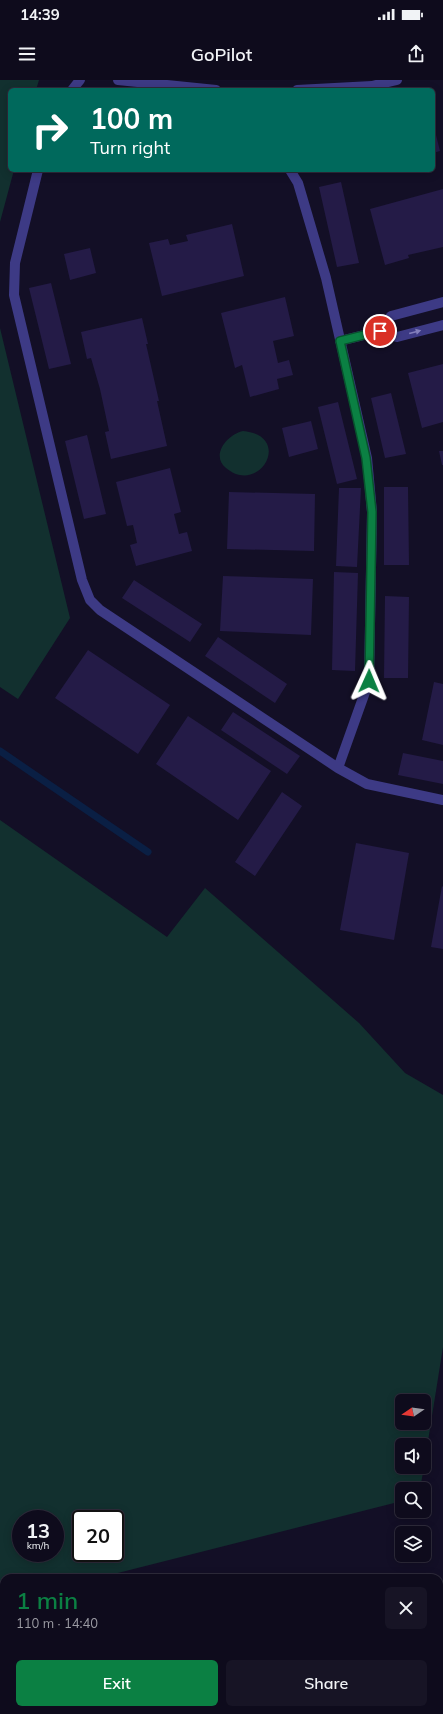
<!DOCTYPE html>
<meta charset="utf-8">
<style>
body{margin:0;font-family:Mulish,sans-serif;background:#171425;color:#f1f3f6;height:100vh;display:flex;flex-direction:column;font-size:15px;white-space:nowrap}
*{box-sizing:border-box;margin:0}
p{font-size:13px;color:#9b9ba3}
.icon{flex:none;width:22px;height:22px;fill:none;stroke:currentColor;stroke-width:2;stroke-linecap:round;stroke-linejoin:round}
.map{position:relative;flex:1;overflow:hidden}
.panel{position:absolute;left:0px;top:1494px;width:443px;height:140px;display:flex;flex-direction:column;background:#0e0b1c;border-radius:12px 12px 0 0;box-shadow:0 2px 10px #0003,0 0 0 1px #2e2b3b}
.panel>*{flex:none}
.hud{position:absolute;left:8px;top:8px;width:427px;height:84px;border-radius:6px;box-shadow:0 2px 10px #0003,0 0 0 1px #2e2b3b;background:#00695c;color:#fff;overflow:hidden}
.needle{width:26px;rotate:257deg}
.fabs{position:absolute;left:395px;top:1314px;display:grid;gap:8px}
.fabs a{display:grid;place-items:center;width:36px;height:36px;border-radius:6px;background:#0e0b1c;box-shadow:0 2px 10px #0003,0 0 0 1px #2e2b3b;font-size:20px}
.speed{position:absolute;left:12px;top:1430px;display:flex;gap:8px;font-size:20px;font-weight:700;text-align:center}
.speed>*{display:grid;place-content:center;width:52px;height:52px;border-radius:50%;background:#0e0b1c;box-shadow:0 2px 10px #0003,0 0 0 1px #2e2b3b;line-height:1}
.speed small{font-size:10px;font-weight:400}
.speed .limit{border:2px solid #111;border-radius:6px;background:#fff;color:#111}
.pin{position:absolute;display:grid;place-items:center;width:34px;height:34px;color:#fff;margin:-17px;border:2px solid #fff;border-radius:50%;box-shadow:0 1px 4px #0007}
.me{position:absolute;width:44px;margin:-22px;rotate:1deg;stroke-linejoin:round;filter:drop-shadow(0 0 3px #0008)}
.turn{display:flex;align-items:center;gap:14px;height:84px;padding:0 16px;font-size:18px}
.turn .icon{width:52px;height:52px;stroke-width:2.5}
.turn b{display:block;font-size:28px;line-height:34px}
.round{display:grid;place-items:center;flex:none;width:42px;height:42px;border-radius:6px;background:#171425}
.head{display:flex;align-items:center;justify-content:space-between;height:68px;padding:0 16px}
h1{font-size:24px;font-weight:600;line-height:30px;color:#0b8043}
.button{display:flex;gap:8px;margin-top:auto;padding:8px 16px}
.button a{flex:1;height:46px;border-radius:6px;background:#0b8043;color:#fff;font-size:16px;font-weight:600;line-height:46px;text-align:center}
.button a+a{background:#171425;color:#f1f3f6}
.status{display:flex;justify-content:space-between;align-items:center;height:28px;padding:0 20px;background:#0e0b1c;direction:ltr}
.status svg{height:11px;fill:currentColor}
header{display:flex;justify-content:space-between;align-items:center;height:52px;padding:0 16px;background:#0e0b1c;font-size:18px;font-weight:600}
.map>svg:first-child{display:block}
.green{fill:#12302f;fill-rule:evenodd}
.lines{fill:none;stroke-linecap:round;stroke-linejoin:round}
.stream{stroke:#0a1f44;stroke-width:7}
.building{fill:#241b47}
.minor{stroke:#3d3a85;stroke-width:10}
.oneway{fill:#837fbc}
.route-casing{stroke:#07532c;stroke-width:10}
.route{stroke:#0b8043;stroke-width:7}
</style>
<div class="status"><b>14:39</b><svg viewBox="0 0 49 12"><path d="M0 12V9h3v3zM5 12V6h3v6zM10 12V3h3v9zM15 12V0h3v12zM26 1h20v11H26zM47 4h2v5h-2z"/></svg></div>
<header><svg class="icon" aria-label="menu" viewBox="0 0 24 24"><path d="M4 6h16M4 12h16M4 18h16"/></svg>GoPilot<svg class="icon" aria-label="share" viewBox="0 0 24 24"><path d="M12 15V3M7 8l5-5 5 5M5 13v7h14v-7"/></svg></header>
<div class="map">
<svg width="443" height="1634" viewBox="0 0 443 1634">
<rect width="100%" height="100%" fill="#130f26"/>
<path class="green" d="M0 0H39L36 10H10V90H14L0 142Z
M0 248 70 538 18 619 0 607Z
M243 351C294 356 259 416 226 388 210 375 228 354 243 351Z
M0 740 167 857 205 808 359 943 405 993 443 1015V1267L424 1386V1365H402V1387H424L420 1409H402V1421L98 1498H4V1522L0 1523ZM402 1321H424V1343H402ZM21 1439H55V1473H21ZM81 1439H115V1473H81Z"/>
<g class="lines">
<path class="stream" d="M0 671 148 772"/>
</g>
<path class="building" d="M433 43 440 71 433 73Z
M341 102 359 183 337 187 319 107Z
M443 109V167L408 175 409 178 385 185 370 129Z
M232 144 244 196 162 216 149 163 168 159 170 165 188 161 186 155Z
M90 168 96 193 70 200 64 174Z
M51 203 71 284 49 289 29 208Z
M285 217 294 256 273 261 278 283 289 280 293 295 277 299 279 309 250 317 242 285 235 288 221 233Z
M142 238 148 264H146L159 321H157L167 366 111 379 105 352 109 351 100 309 91 278 87 279 81 252Z
M443 284V342L422 348 408 293Z
M391 313 406 374 385 378 371 318Z
M338 322 357 399 337 404 318 327Z
M311 341 318 369 289 377 282 348Z
M87 355 106 434 84 439 65 361Z
M439 371H443V385H442Z
M170 388 181 432 174 434 179 454 187 452 192 471 136 486 130 465 137 463 133 445 127 446 116 402Z
M384 407H408L409 485H384Z
M339 408H361L357 487 336 486Z
M229 412 315 414 314 471 227 469Z
M334 492 358 493 355 591 332 590Z
M223 496 313 499 311 555 220 551Z
M134 500 202 544 190 562 122 518Z
M385 516 409 517 408 598H384Z
M218 557 287 604 275 623 205 576Z
M88 570 170 625 138 674 55 618Z
M434 602 443 604V665L422 660Z
M233 632 300 676 287 694 221 650Z
M188 636 271 691 238 740 156 684Z
M403 673 443 681V704L398 695Z
M282 712 302 726 255 796 235 782Z
M356 763 409 773 394 860 340 850Z
M442 806 443 807V869L431 867Z
M116 1630H301V1631L287 1634H117Z"/>
<g class="lines">
<path class="minor" d="M118 0 216 10
M72 10 80 0
M297 10 372 6 397 0
M38 90 15 183 14 215 82 500 90 520 100 530 338 688 367 704 443 720
M290 90 298 103 326 198 367 378 372 432 369 601 338 688
M443 222 391 236 380 251 397 257 443 245
M340 261 380 251
M439 1634 443 1633"/>
</g>
<defs><path id="oneway-solid" d="M-6-.8H1V-3.2L6.5 0L1 3.2V.8H-6Z"/></defs>
<use class="oneway" href="#oneway-solid" transform="translate(415 252) rotate(-15)"/>
<g class="lines">
<defs>
<path id="route" d="M369 601 372 432 366 378 340 261 380 251"/>
</defs>
<use href="#route" class="route-casing"/>
<use href="#route" class="route"/>
</g>
</svg>
<div class="fabs">
<a><svg class="needle" viewBox="-14 -14 28 28"><path d="M0-13l5 13h-10z" fill="#e53935"/><path d="M0 13l5-13h-10z" fill="#9b9ba3"/></svg></a>
<a><svg class="icon" aria-label="sound" viewBox="0 0 24 24"><path d="M4 9h4l5-4v14l-5-4H4zM17 9q2 3 0 6"/></svg></a>
<a><svg class="icon" aria-label="search" viewBox="0 0 24 24"><circle cx="10" cy="10" r="6"/><path d="M15 15l6 6"/></svg></a>
<a><svg class="icon" aria-label="layers" viewBox="0 0 24 24"><path d="M12 4l9 5-9 5-9-5zM3 14l9 5 9-5"/></svg></a>
</div>
<div class="speed"><div>13<small>km/h</small></div><div class="limit">20</div></div>
<div class="pin" style="left:380px;top:251px;background:#d93025"><svg class="icon" aria-label="arrive" viewBox="0 0 24 24"><path d="M6 21V4h12l-3 4 3 4H6"/></svg></div>
<svg class="me" style="left:369px;top:601px" viewBox="-20 -20 40 40"><path d="M0-17L14 15 0 8-14 15z" fill="#0b8043" stroke="#fff" stroke-width="4"/></svg>
<div class="hud">
<div class="turn"><svg class="icon" aria-label="right" viewBox="0 0 24 24"><path d="M7 20v-9h11M14 6l5 5-5 5"/></svg><div><b>100 m</b>Turn right</div></div>
</div>
<section class="panel">
<div class="head"><div><h1>1 min</h1><p>110 m · 14:40</p></div><a class="round"><svg class="icon" aria-label="close" viewBox="0 0 24 24"><path d="M6 6l12 12M18 6L6 18"/></svg></a></div>
<div class="button"><a>Exit</a><a>Share</a></div>
</section>
</div>
